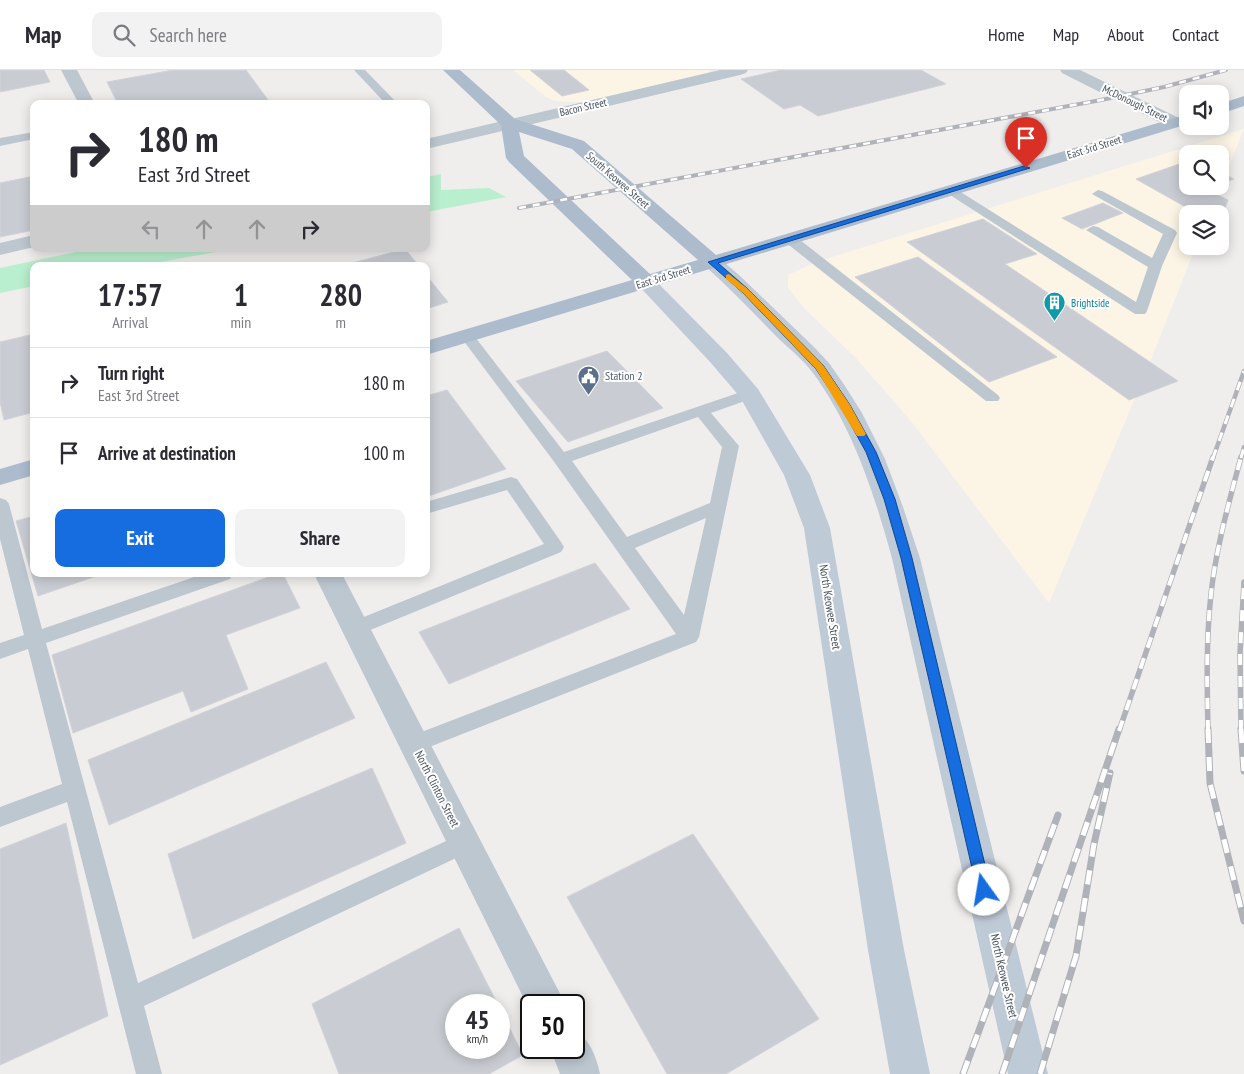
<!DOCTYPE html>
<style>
body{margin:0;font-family:"PT Sans Narrow",sans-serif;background:#f2f2f3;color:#2b2b33;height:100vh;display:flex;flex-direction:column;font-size:19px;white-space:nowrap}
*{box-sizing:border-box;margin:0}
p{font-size:16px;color:#7c7c81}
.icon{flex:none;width:28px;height:28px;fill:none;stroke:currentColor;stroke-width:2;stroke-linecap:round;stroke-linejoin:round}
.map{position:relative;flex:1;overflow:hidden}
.panel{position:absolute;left:30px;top:192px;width:400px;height:315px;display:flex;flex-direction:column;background:#fff;border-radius:10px;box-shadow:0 2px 12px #0003}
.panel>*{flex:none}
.top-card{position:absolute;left:30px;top:30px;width:400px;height:152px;border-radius:10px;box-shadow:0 2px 12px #0003;background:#fff;color:#2b2b33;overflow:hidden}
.tools{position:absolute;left:1179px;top:15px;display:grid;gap:10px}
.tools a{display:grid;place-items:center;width:50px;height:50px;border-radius:10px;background:#fff;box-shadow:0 2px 12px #0003;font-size:25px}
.speed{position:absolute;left:445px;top:924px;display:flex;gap:10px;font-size:25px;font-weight:700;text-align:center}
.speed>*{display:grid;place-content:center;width:65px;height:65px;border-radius:50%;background:#fff;box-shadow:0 2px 12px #0003;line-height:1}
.speed small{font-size:12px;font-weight:400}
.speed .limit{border:2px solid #111;border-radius:8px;background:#fff;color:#111}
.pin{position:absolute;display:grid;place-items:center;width:42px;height:42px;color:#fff;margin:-51px -21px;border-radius:50% 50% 50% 0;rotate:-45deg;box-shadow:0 0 5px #0007}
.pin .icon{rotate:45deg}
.me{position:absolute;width:55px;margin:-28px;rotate:347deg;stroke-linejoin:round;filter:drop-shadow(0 0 4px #0008)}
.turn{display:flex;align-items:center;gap:18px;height:105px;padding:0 25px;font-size:22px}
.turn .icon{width:65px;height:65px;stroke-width:2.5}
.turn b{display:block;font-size:35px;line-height:42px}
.lanes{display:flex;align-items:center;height:48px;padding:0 25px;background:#0003;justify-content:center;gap:25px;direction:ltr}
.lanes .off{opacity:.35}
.eta{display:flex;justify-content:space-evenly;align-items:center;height:85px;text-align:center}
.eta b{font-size:30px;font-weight:800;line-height:35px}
.primary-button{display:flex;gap:10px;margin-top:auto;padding:10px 25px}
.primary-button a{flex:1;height:58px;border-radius:10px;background:#166de0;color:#fff;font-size:20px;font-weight:800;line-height:58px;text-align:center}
.primary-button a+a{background:#f2f2f3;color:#2b2b33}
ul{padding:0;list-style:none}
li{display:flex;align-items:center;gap:15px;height:70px;padding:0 25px;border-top:1px solid #e1e1e2}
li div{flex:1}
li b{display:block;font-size:19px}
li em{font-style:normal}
header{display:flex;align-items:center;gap:30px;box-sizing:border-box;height:70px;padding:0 25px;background:#fff;border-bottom:1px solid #e1e1e2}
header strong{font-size:24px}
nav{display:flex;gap:28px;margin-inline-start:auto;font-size:18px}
.search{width:350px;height:45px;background:#f2f2f3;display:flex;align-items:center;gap:12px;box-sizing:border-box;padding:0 18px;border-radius:10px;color:#7c7c81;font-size:19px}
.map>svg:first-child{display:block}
.commercial{fill:#fcf5e5;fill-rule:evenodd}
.green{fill:#b9efce}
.building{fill:#c9ccd2;stroke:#d1d3d9}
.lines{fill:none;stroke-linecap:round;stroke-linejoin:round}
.lane{fill:#bdc7d0;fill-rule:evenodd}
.street{fill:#bdc7d0;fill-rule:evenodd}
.secondary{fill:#bfcad7;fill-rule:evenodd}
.primary{fill:#acbccd;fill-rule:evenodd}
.rail-far3-casing{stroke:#afb2b8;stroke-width:4}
.rail-far2-casing{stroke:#afb2b8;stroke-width:4.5}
.rail-far1-casing{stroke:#afb2b8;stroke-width:5.5}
.rail-casing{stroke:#afb2b8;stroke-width:7}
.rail-far3{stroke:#fff;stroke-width:2.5;stroke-dasharray:7;stroke-linecap:butt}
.rail-far2{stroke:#fff;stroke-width:3;stroke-dasharray:9;stroke-linecap:butt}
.rail-far1{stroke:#fff;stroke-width:4;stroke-dasharray:11;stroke-linecap:butt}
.rail{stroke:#fff;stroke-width:5;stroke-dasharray:14;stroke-linecap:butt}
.route{fill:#166de0;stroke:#0e4792}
.slow{fill:#f59e0b}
.labels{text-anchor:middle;stroke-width:4;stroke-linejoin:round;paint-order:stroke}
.far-street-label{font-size:11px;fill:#45505a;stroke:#fff}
.far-culture-label{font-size:11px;fill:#0d838f;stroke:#fff;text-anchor:start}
.service-label{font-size:12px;fill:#4e5e75;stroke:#fff;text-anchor:start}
.street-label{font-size:12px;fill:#45505a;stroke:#fff}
</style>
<header>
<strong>Map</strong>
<div class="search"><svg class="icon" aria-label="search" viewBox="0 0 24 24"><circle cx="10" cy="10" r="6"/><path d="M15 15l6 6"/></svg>Search here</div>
<nav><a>Home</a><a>Map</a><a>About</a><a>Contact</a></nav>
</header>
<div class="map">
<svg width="1244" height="1004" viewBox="0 0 1244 1004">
<rect width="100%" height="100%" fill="#f0eded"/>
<path class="commercial" d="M513 0H711L707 3 583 32H571L555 31 546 27Z
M1244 59 1210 144H1188V176H1196L1150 292 1049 533 911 351 855 287 805 239 788 218V205L816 192ZM1188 84H1220V116H1188Z"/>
<path class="green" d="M441 104V120L489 118 506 127 426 142V107Z
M90 179H232L139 196H34V216L0 223V198Z"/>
<path class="building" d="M0 0H44L50 12 0 22Z
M173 0H246L271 34H118L107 12Z
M530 0H564L589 20 562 26Z
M781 0H921L946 14 818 46 800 35 784 39 741 9Z
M1188 91V116H1214L1206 119 1228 130 1220 152V144H1198L1136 109Z
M1220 102 1234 109 1220 114Z
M34 106V160L0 167V113Z
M1103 133 1123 143 1082 159 1062 148Z
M983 149 1037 184 1005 194 1178 311 1129 330 907 172Z
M405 179 419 196H341Z
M918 187 1057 287 989 312 855 207Z
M426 205 448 232 426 239Z
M34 264V342L4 350 0 332V272Z
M607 281 663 338 568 372 516 311Z
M447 320 506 399 426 427V326Z
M34 446V504H102L38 526 16 451Z
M595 493 630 539 449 614 419 562Z
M277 504H283L300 538 226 565 248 619 191 642 183 621 73 663 52 585Z
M326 592 355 648 109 755 88 690Z
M372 698 406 773 193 869 168 784Z
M66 753 108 946 0 995V779Z
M693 764 819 949 726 1004H667L567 827Z
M459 858 498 935H456V978H499V937L523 985 489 1004H339L312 934Z"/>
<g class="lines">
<path class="lane" d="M354 0H365L398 34H386Z
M34 62V69L0 76V68Z
M951 116 1136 232 1148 197 1086 160 1093 156 1098 157 1152 188 1163 164 1092 124 1098 120 1102 121 1175 160 1177 163 1162 196 1147 241 1145 244H1135L947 123 945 120 947 117Z
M790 165 795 166 998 325 1000 328 998 331H986L785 172 783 169Z
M467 262 472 263 564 382 744 321H756L758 324 756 327 711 343 739 376 699 567 696 572 414 683 406 680 403 674 406 668 676 564 555 393 460 266 462 263ZM698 347 722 377 710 433 627 467 572 391ZM706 448 684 545 635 478Z
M511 407 517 409 561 472 564 477 561 482 363 563 356 565 349 563 346 558 349 553 544 474 507 420 426 444V432Z
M0 428 6 430 9 434 42 559 203 504H232L230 509 46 573 138 913 457 766 465 763 473 766 477 773 473 780 144 936 162 1004H136L67 732 0 757V737L62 714 28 579 0 589V573L24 565 0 469Z"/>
<path class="street" d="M61 0H77L95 34H79Z
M720 0H748L746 3 740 5 426 79V69Z
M1060 0H1080L1181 49 1183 53 1181 57H1169L1062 3Z
M34 165V177L0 185V173Z
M314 504H342L566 935H531V943Z
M574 961C589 967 597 988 600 1004H560L550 978H574Z"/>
<path class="secondary" d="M712 186 719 188 739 205 814 277 829 293 845 316 862 343 885 389 903 437 920 488 1048 1004H1008L892 488C874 423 853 358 813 303 804 291 792 281 781 271 756 246 732 220 705 196L702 192 705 188Z
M646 206 653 208 727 283 758 319 810 405 830 458 904 880 930 1004H890L868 880 804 458 784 405 740 327 711 293 639 216 636 212 639 208Z"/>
<path class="primary" d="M443 0H460L515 49 584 71 716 185 1188 44V54L426 285V271L632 210 509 92 506 88 501 55ZM519 62 572 79 698 190 650 204 524 86Z
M1244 26V36L1220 44V34Z
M34 389V405L0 415V399Z"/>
<defs>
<path id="rail-far3" d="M519 138 1101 30 1164 17 1226 0"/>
<path id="rail-far2" d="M1213 388 1244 301
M1241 388 1244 377"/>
<path id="rail-far1" d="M1119 661 1213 387
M1208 661C1207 615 1206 570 1211 524 1216 478 1229 432 1241 387
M1241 661 1240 583 1244 512"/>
<path id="rail" d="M1208 659 1210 713 1244 851
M1241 659 1244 701
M963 1004 1058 745
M1002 1004 1119 659
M1040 1004 1076 886 1094 774 1110 703"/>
</defs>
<use href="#rail-far3" class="rail-far3-casing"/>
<use href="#rail-far2" class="rail-far2-casing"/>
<use href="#rail-far1" class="rail-far1-casing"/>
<use href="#rail" class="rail-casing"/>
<use href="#rail-far3" class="rail-far3"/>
<use href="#rail-far2" class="rail-far2"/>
<use href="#rail-far1" class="rail-far1"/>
<use href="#rail" class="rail"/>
</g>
<path class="route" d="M1024 96 1030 98 718 193 749 220 823 295 850 335 876 382 895 429 912 488 991 820 989 824 984 826 979 824 977 820 901 488 884 429 866 382 840 335 816 299 743 223 708 192Z"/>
<path class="slow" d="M729 204 749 220 823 295 850 335 866 364 864 366H857L816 299 743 223 726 209V205Z"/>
<defs>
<symbol id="building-pin" viewBox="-11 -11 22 30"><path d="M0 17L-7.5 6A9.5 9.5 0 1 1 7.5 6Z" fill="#0f9aa8" stroke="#fff"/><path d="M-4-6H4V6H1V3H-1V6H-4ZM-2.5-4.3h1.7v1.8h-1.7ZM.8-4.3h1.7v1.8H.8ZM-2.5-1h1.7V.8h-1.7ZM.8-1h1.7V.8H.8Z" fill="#fff"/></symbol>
<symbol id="civic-pin" viewBox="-11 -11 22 30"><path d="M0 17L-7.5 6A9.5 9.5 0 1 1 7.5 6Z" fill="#5c6f8a" stroke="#fff"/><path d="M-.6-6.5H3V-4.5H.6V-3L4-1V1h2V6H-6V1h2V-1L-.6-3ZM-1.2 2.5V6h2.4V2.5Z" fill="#fff"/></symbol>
</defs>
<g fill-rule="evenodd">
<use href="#building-pin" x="1042" y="220" width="25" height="34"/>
<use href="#civic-pin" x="576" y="294" width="25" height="34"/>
</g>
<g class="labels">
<g class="far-street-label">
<text transform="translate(1135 33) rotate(26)" y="4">McDonough Street</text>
<text transform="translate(583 37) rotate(-13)" y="4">Bacon Street</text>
<text transform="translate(1094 77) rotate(-17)" y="4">East 3rd Street</text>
<text transform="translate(618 110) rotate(41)" y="4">South Keowee Street</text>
<text transform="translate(663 207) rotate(-17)" y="4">East 3rd Street</text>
</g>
<g class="far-culture-label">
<text x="1071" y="237">Brightside</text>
</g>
<g class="service-label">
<text x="605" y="310">Station 2</text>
</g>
<g class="street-label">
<text transform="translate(830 537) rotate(81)" y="4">North Keowee Street</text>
<text transform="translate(437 719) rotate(63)" y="4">North Clinton Street</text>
<text transform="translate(1004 906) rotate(77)" y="4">North Keowee Street</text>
</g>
</g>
</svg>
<div class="tools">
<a><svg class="icon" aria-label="sound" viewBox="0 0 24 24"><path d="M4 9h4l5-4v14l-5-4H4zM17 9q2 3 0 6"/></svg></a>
<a><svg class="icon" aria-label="search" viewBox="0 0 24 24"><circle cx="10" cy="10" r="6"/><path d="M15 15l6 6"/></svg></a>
<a><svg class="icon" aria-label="layers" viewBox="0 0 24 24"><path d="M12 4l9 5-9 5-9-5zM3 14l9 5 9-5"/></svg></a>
</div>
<div class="speed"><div>45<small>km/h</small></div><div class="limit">50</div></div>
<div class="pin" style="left:1026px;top:98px;background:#d93025"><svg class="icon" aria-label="arrive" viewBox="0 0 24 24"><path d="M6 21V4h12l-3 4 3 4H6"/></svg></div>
<svg class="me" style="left:984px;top:820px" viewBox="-20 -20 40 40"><circle r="19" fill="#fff"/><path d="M0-13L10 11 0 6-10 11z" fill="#166de0"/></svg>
<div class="top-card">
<div class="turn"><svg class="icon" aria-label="right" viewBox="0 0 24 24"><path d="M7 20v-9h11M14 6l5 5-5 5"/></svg><div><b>180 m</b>East 3rd Street</div></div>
<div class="lanes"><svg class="icon off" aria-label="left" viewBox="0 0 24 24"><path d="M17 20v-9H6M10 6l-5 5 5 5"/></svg><svg class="icon off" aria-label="ahead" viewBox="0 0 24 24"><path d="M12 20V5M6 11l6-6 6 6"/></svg><svg class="icon off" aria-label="ahead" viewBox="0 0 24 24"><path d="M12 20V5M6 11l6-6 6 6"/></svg><svg class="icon" aria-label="right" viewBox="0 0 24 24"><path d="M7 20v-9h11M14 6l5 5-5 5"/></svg></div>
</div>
<section class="panel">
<div class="eta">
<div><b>17:57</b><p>Arrival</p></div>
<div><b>1</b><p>min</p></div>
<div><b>280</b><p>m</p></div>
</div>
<ul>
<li><svg class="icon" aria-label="right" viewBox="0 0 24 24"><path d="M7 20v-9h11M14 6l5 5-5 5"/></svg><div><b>Turn right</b><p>East 3rd Street</p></div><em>180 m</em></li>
<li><svg class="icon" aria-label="arrive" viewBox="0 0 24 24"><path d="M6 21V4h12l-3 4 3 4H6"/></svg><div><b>Arrive at destination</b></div><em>100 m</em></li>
</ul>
<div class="primary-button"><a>Exit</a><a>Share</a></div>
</section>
</div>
